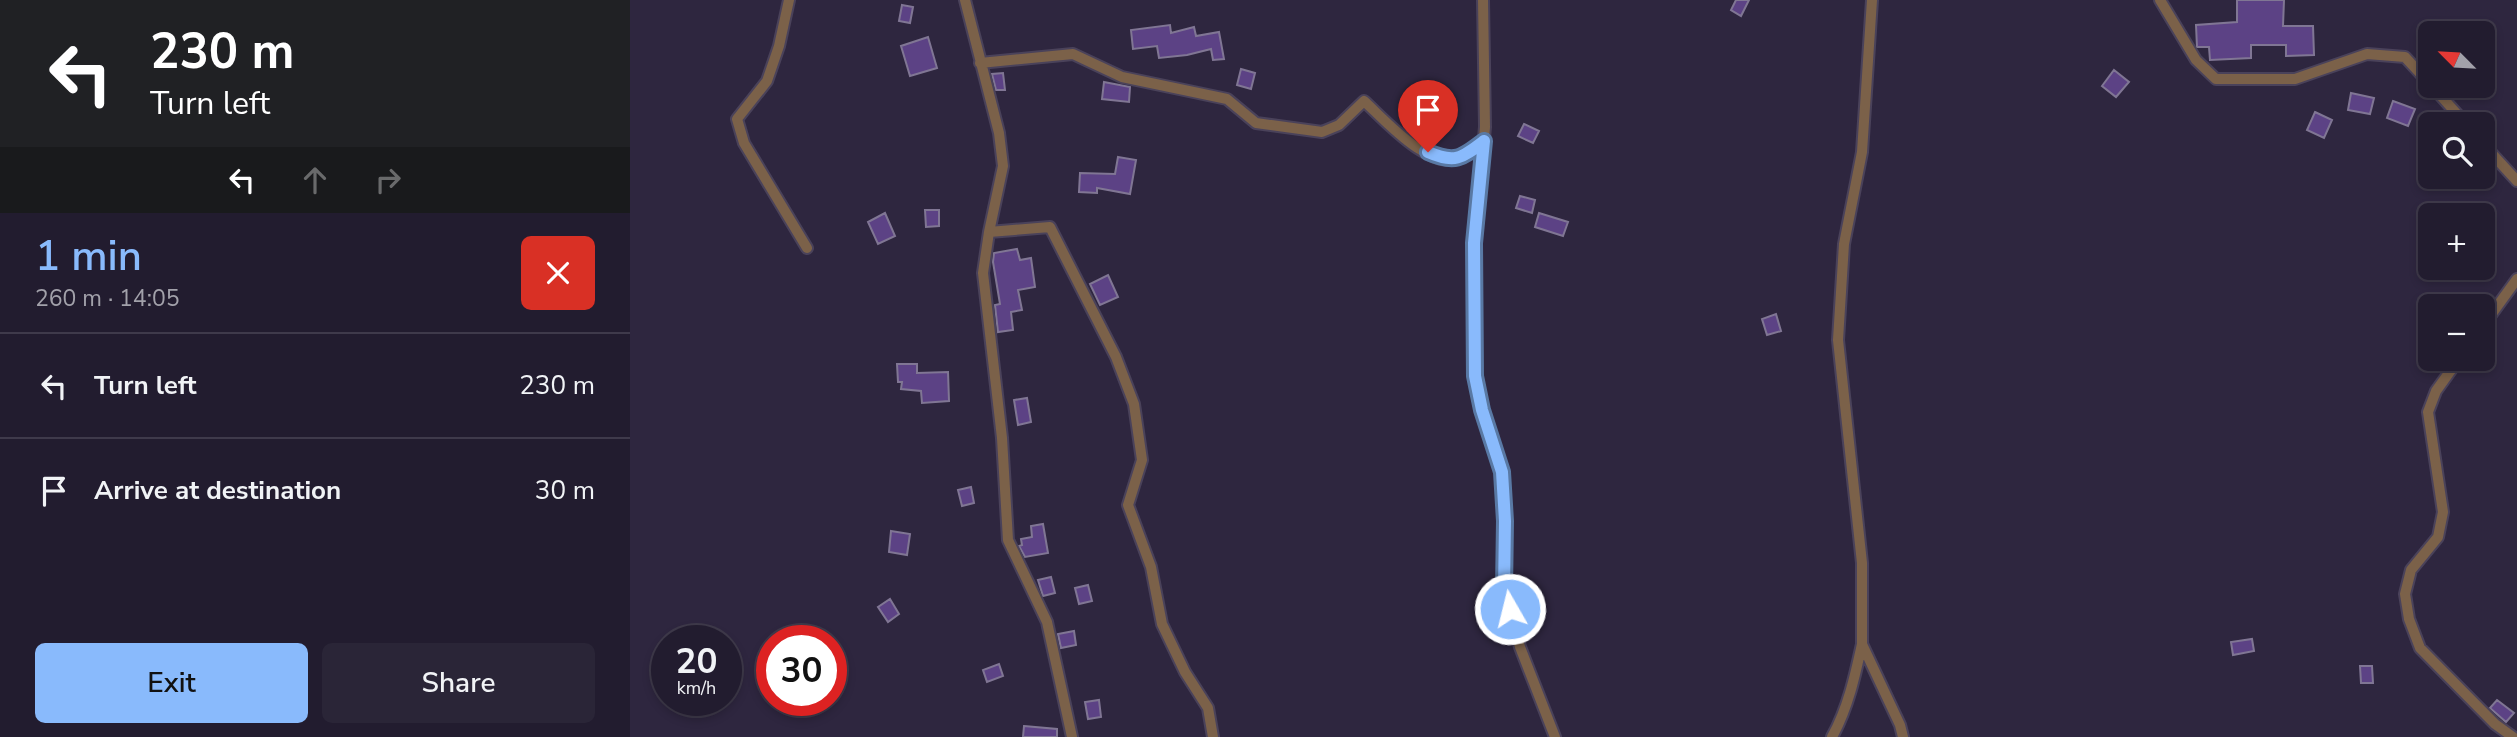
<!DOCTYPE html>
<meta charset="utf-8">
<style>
body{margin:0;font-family:"Nunito Sans",sans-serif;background:#2a2537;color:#f1f3f6;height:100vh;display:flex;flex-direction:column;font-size:26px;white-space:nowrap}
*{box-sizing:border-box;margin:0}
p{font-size:23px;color:#a2a1aa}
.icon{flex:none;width:38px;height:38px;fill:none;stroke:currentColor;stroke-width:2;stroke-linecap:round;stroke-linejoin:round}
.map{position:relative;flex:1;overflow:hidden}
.sheet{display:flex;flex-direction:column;background:#221c2f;width:630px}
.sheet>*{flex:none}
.guide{background:#202124;color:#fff;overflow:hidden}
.needle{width:46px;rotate:294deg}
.buttons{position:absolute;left:1788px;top:21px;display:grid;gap:14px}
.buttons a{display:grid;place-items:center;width:77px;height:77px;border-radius:10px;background:#221c2f;box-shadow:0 4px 10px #0003,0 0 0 2px #3f3a4b;font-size:35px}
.speed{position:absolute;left:21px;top:625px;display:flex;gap:14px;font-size:35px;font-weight:700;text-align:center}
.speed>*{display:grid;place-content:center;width:91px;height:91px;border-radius:50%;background:#221c2f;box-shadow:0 4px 10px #0003,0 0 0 2px #3f3a4b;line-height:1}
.speed small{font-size:18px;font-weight:400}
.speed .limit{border:10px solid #d22;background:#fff;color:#111}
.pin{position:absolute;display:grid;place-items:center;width:60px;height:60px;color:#fff;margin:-72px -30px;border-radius:50% 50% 50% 0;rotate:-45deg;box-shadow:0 0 7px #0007}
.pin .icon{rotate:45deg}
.me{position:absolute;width:77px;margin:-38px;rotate:352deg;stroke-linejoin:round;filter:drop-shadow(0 0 5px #0008)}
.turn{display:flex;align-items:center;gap:24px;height:147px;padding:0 35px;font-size:32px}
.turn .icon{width:91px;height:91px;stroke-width:2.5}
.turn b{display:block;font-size:49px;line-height:60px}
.lanes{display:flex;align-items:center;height:66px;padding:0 35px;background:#0003;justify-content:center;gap:35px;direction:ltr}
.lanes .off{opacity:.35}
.round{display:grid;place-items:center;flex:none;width:74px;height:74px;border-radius:10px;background:#2a2537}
.overview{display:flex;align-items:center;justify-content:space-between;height:119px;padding:0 35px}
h1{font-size:42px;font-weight:600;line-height:52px;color:#89bafc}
.button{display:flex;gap:14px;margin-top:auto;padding:14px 35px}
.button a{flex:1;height:80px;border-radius:10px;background:#89bafc;color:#111;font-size:28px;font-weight:600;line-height:80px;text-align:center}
.button a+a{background:#2a2537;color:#f1f3f6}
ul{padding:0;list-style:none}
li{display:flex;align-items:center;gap:21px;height:105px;padding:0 35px;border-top:2px solid #3f3a4b}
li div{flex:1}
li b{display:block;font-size:26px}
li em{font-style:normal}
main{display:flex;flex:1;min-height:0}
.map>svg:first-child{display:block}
.building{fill:#5c4285;stroke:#807694;stroke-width:2}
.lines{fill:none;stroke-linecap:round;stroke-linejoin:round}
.minor-casing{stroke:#4a425a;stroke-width:14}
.minor{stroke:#7b6149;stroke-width:10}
.route-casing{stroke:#5979a4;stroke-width:18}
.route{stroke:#89bafc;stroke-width:12}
</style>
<main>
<section class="sheet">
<div class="guide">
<div class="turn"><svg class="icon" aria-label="left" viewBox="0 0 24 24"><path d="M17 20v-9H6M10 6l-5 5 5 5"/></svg><div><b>230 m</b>Turn left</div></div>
<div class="lanes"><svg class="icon" aria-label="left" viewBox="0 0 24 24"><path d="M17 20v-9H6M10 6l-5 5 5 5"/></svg><svg class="icon off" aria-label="ahead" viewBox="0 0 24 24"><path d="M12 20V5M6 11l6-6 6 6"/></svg><svg class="icon off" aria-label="right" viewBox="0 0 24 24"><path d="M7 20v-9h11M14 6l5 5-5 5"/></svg></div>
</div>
<div class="overview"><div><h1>1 min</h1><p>260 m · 14:05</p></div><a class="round" style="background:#d93025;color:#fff"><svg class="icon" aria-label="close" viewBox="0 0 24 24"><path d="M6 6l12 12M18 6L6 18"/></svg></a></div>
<ul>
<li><svg class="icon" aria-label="left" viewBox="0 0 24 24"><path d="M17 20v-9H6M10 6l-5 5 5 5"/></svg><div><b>Turn left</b></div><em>230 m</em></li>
<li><svg class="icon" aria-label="arrive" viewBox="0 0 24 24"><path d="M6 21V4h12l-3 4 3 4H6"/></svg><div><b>Arrive at destination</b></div><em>30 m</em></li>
</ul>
<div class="button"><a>Exit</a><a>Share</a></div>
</section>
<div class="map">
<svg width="1887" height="737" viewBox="0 0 1887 737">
<rect width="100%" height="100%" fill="#2e263f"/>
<path class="building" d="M1106 0H1119L1111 16 1101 10Z
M1607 0H1654L1653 26H1683L1684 55 1656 56V45H1621V58L1580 60 1579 47H1567L1566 25 1607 22Z
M272 5 283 7 280 23 269 21Z
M540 25 541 33 564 27 566 36 589 32 594 59 583 60 581 49 557 55 529 58 527 46 503 49 501 30Z
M298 37 307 68 280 76 271 46Z
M611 69 625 73 621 89 607 85Z
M1484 70 1499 82 1486 97 1472 86Z
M373 73 375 90H366L362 74Z
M474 82 500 87 499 102 472 99Z
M1721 93 1744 98 1740 114 1718 110Z
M1763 101 1785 109 1778 126 1757 118Z
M1685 112 1702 120 1694 138 1677 130Z
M894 124 909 131 903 143 888 136Z
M488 157 506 160 500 194 467 188V193L449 192 450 173 485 174Z
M890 196 905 200 902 213 886 208Z
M295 210H309V226L296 227Z
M255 213 265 236 248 244 238 222Z
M909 213 938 222 933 236 905 227Z
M387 249 390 260 401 258 405 287 388 290 392 310 381 312 383 330 368 332 365 305 370 304 363 262 364 253Z
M478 275 488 297 470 305 460 284Z
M1146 314 1151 331 1137 335 1132 319Z
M267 364H287V373L318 372 319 401 292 403 291 391 271 389 272 382H268Z
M397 398 401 422 388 425 384 400Z
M341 487 344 503 332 506 328 490Z
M413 524 418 553 395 557 389 546 392 545 391 539 402 537 401 526Z
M261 531 280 534 277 555 259 552Z
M421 577 425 593 413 596 408 580Z
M458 585 462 601 449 604 445 588Z
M260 599 269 614 258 622 248 607Z
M444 631 446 645 431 648 428 634Z
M1622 639 1624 651 1603 655 1601 642Z
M369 664 373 676 357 682 353 670Z
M1730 666H1742L1743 683H1731Z
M469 700 471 717 458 719 455 702Z
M1867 700 1884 713 1876 722 1860 708Z
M394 726 427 729V737H393Z"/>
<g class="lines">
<defs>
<path id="minor" d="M159 0 149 46 137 81 107 119 114 143 177 248
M335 0 369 133 373 166 359 232 353 273 372 438 378 540 417 622 442 737
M853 0 855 127 844 243 845 376 852 410 872 472 875 521V590L890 647 925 737
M1242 0 1232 152 1214 244 1208 340 1232 563V644L1270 725 1273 737
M1530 0 1566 60 1586 79H1665L1737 54 1775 57 1801 85
M350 63 443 54 492 77 597 99 626 123 692 132 709 125 734 101C755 120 799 171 831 158 839 155 847 146 854 141
M1802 86 1836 124
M1853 144 1887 181
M359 232 420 227 486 357 504 404 512 460 498 505 521 567 532 624 555 672 578 708 583 737
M1853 326 1887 279
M1829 359 1806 391 1798 412 1813 512 1808 537 1781 570 1775 594 1779 619 1790 648 1865 724 1883 737
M1202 737C1218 708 1225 676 1232 644"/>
</defs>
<use href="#minor" class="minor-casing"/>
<use href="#minor" class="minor"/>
</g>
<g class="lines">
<defs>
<path id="route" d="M798 152C825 164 832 158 854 141L844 243 845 376 852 410 872 472 875 521 874 590 880 609"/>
</defs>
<use href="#route" class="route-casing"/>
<use href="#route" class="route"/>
</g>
</svg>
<div class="buttons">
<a><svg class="needle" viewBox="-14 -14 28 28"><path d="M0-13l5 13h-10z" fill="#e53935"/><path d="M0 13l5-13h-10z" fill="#a2a1aa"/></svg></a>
<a><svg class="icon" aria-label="search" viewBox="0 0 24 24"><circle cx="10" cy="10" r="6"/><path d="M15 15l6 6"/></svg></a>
<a>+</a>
<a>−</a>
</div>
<div class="speed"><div>20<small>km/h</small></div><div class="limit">30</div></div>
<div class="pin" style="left:798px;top:152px;background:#d93025"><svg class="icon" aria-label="arrive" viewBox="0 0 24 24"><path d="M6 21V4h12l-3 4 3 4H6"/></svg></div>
<svg class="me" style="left:880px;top:609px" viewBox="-20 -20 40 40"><circle r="17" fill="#89bafc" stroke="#fff" stroke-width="3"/><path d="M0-11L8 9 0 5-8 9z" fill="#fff"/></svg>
</div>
</main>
